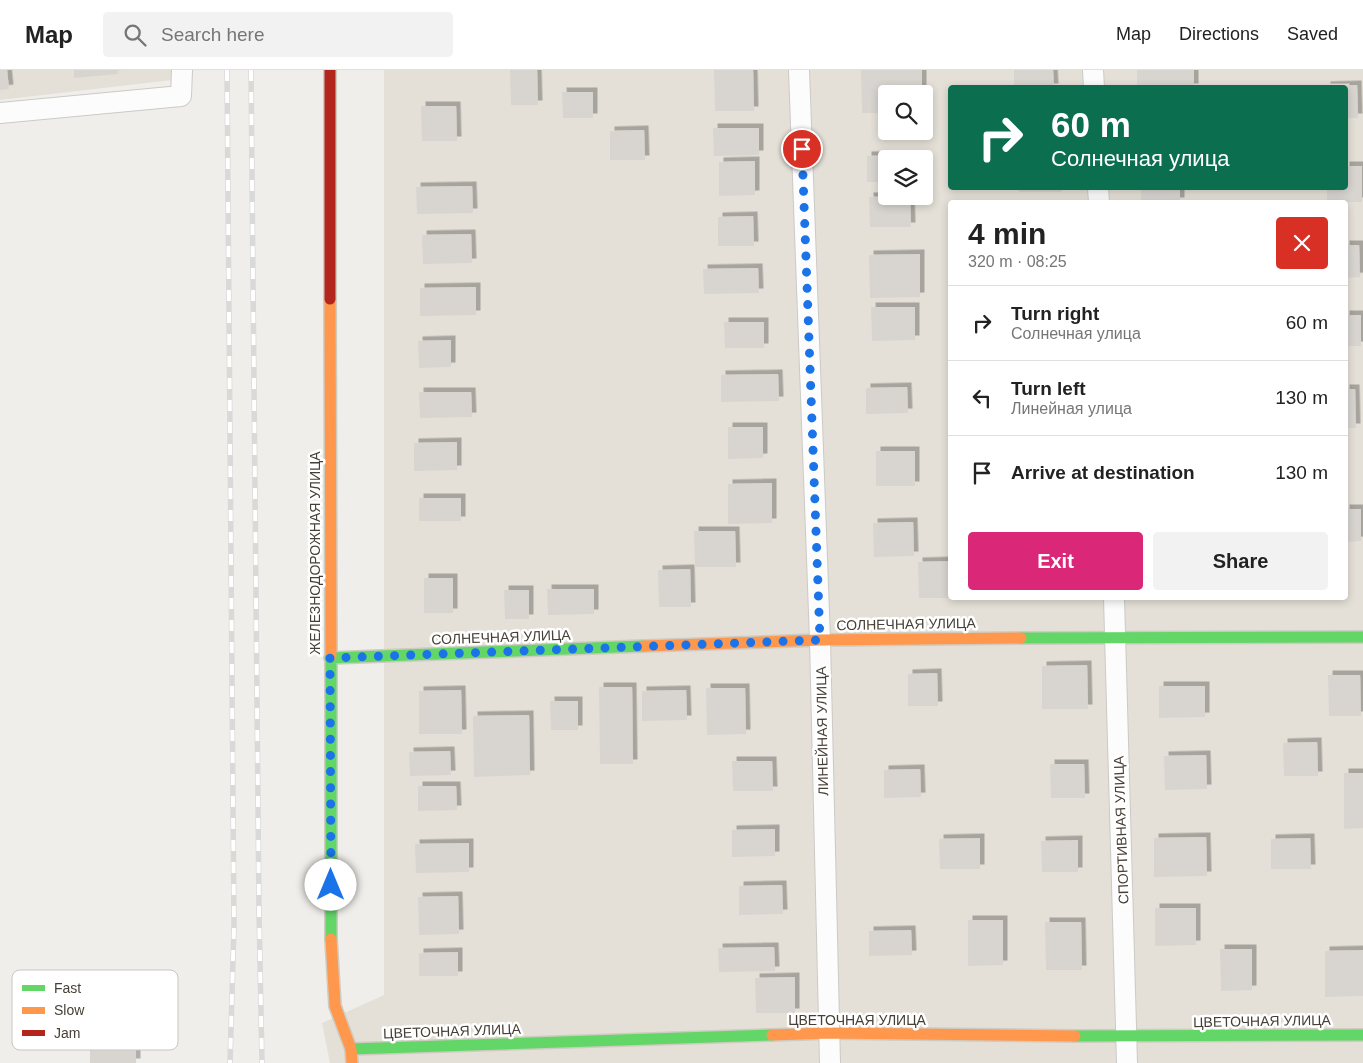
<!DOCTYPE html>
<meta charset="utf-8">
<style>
body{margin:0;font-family:Helvetica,sans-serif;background:#f2f2f2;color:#222;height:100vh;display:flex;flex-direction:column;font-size:19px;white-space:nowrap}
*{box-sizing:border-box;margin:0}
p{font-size:16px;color:#767676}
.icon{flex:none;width:28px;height:28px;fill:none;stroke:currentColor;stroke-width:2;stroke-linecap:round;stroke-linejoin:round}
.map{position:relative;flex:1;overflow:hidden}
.details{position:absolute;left:948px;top:130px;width:400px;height:400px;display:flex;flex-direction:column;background:#fff;border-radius:5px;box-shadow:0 2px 8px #0003}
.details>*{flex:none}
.banner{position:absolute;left:948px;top:15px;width:400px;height:105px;border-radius:5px;box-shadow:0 2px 8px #0003;background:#0b6e4f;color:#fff;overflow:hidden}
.buttons{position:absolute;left:878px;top:15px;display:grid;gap:10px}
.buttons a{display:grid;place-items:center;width:55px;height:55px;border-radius:5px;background:#fff;box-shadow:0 2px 8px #0003;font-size:25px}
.pin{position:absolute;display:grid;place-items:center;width:42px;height:42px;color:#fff;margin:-21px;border:2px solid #fff;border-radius:50%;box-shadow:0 1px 5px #0007}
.me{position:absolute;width:55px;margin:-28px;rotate:0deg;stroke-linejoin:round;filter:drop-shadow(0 0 4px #0008)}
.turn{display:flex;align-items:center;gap:18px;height:105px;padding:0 20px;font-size:22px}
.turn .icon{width:65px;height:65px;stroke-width:2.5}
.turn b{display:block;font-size:35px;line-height:42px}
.round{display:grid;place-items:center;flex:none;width:52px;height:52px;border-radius:5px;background:#f2f2f2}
.head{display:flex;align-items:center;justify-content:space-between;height:85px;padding:0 20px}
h1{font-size:30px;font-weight:800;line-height:38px}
.action{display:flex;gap:10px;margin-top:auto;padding:10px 20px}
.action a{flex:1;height:58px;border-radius:5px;background:#db2777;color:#fff;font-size:20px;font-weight:800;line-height:58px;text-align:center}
.action a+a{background:#f2f2f2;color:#222}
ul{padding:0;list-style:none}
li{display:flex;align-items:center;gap:15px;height:75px;padding:0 20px;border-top:1px solid #e0e0e0}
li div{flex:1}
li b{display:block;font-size:19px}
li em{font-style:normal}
header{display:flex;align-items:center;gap:30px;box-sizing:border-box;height:70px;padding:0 25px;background:#fff;border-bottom:1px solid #e0e0e0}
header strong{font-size:24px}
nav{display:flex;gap:28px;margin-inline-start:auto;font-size:18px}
.search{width:350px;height:45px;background:#f2f2f2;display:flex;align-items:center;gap:12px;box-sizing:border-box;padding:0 18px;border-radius:5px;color:#767676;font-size:19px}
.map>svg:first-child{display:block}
.residential{fill:#e4e0d7;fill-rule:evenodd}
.building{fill:#d8d5d1;filter:url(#shadow)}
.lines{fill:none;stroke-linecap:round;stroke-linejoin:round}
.street-casing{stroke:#cccac6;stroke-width:22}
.fast-casing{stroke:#cfcbc1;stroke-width:14}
.slow-casing{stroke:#cfcbc1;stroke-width:14}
.jam-casing{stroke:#cfcbc1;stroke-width:14}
.street{stroke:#fdfcfc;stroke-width:20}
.fast{stroke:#63d668;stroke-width:11}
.slow{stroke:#ff974d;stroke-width:11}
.jam{stroke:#b3261e;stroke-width:11}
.rail-casing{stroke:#d9d9d8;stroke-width:5.5}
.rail{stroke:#fff;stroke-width:4;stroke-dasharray:11;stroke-linecap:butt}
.route{stroke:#1a73e8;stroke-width:9;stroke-dasharray:0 16.2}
.labels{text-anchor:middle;stroke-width:5;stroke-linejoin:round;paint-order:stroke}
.street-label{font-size:14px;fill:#463f36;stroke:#fff}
.key{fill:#fff;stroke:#c8c5c3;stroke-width:1}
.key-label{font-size:14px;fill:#463f36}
</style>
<header>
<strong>Map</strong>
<div class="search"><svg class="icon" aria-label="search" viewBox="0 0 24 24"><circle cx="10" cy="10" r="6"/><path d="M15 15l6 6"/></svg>Search here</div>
<nav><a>Map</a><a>Directions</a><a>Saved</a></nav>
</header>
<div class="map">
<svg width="1363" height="993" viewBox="0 0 1363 993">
<defs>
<filter id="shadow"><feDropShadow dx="4.5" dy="-4.5" stdDeviation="0" flood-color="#0004"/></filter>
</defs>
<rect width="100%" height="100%" fill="#f0eeea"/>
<path class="residential" d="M0 0H181V9L0 30Z
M384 0H1363V993H330L322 953 384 925ZM950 18H1345V118H950ZM886 24H924V61H886ZM886 89H924V126H886ZM950 132H1345V528H950Z"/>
<path class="building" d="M0 0H7L9 19 0 20Z
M74 0H117L118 4 74 8Z
M510 0H537L538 35H511Z
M714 0H753L754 41H715Z
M861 0H922V24H886V43H862Z
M1014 0H1053L1054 18H1014Z
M1137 0H1194V18H1137Z
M1357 15 1358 48H1345V18H1326V16Z
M562 22H593V48H563Z
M421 36H456L457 71H422Z
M713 58H759V85L714 86Z
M644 60 645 90H610V61Z
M914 85V89H886V112H867V86Z
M755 91V125L719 126V92Z
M1345 96H1362V132H1327V118H1345Z
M472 116 473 143 417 144 416 117Z
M1019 118H1062V122H1019Z
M1141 118H1180V132H1141Z
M910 126 911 157H870L869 127Z
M753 146 754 176H718V147Z
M471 164 472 193 423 194 422 165Z
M1345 175H1359L1360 207 1345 208Z
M920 184V227L870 228 869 185Z
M758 198 759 223 704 224 703 199Z
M476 217V245L420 246V218Z
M871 237H915V270L872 271Z
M1345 245H1361V276H1345Z
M724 252H764V278H725Z
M451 270V297L419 298 418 271Z
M778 304 779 331 721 332V305Z
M907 317 908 343 866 344V318Z
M1345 319H1355L1356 358H1345Z
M419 322H471L472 347 420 348Z
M728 357H763V388L728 389Z
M457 372V400L414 401V373Z
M876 381H915V416H876Z
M772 413V453L728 454V414Z
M419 428H461V451H419Z
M1345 439H1361V471L1345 472Z
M913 452 914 486 874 487 873 453Z
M694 461H735L736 497H695Z
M950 491V528H919L918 492Z
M690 499 691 537H659L658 500Z
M424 508H453V543H424Z
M547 519H594V544L548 545Z
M504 520H529V549H505Z
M1087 595 1088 639H1042V596Z
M937 603 938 636H908V604Z
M1328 605H1360L1361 646H1329Z
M1159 616H1205V647L1159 648Z
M599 617H632L633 694H600Z
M706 618H745L746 664 707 665Z
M461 620 462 664H419V621Z
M686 620 687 650 642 651V621Z
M550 631H578V660H551Z
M529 645 530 705 474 707 473 646Z
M1317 672 1318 706H1284L1283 673Z
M450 681 451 705 410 706 409 682Z
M1206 685 1207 719 1165 720 1164 686Z
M732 691H772L773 721H733Z
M1050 694H1084L1085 728H1051Z
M920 699 921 727 884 728V700Z
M1344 703H1363V758L1344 759Z
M418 716H456L457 740 418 741Z
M775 759V786L732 787V760Z
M1206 767 1207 806 1154 807V768Z
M980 768V799H940L939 769Z
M1310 768 1311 799H1271V769Z
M1078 770V802H1042L1041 771Z
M469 773V802L416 803 415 774Z
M782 815 783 844 739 845V816Z
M458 826 459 864 419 865 418 827Z
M1155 838H1196V875L1155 876Z
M968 850H1003V895L968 896Z
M1045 852H1081L1082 900H1046Z
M911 860 912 885 869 886V861Z
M774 877 775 901 719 902 718 878Z
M1220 879H1252V920L1221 921Z
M1363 880V926L1325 927V881Z
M458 882V906H419V883Z
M795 907V943H756L755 908Z
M90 938 136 939V993H90Z"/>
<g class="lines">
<defs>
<path id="street" d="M799 0 820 570 830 993
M1093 0 1094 18
M0 43 181 26 182 0
M1098 118 1099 132
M1114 528 1127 993"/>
<path id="fast" d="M1021 568 1363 567
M331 586V869
M330 588 644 576
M1075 966 1363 965
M351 979 772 965"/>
<path id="slow" d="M330 229 331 586
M644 576 820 570 1021 568
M331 869 335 936 351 979 352 993
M772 965 829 963 1075 966"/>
<path id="jam" d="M330 0V229"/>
</defs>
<use href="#street" class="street-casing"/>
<use href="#fast" class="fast-casing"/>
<use href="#slow" class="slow-casing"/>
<use href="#jam" class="jam-casing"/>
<use href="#street" class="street"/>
<use href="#fast" class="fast"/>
<use href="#slow" class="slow"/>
<use href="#jam" class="jam"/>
<defs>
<path id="rail" d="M227 0 234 856 230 993
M251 0 259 841 262 993"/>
</defs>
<use href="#rail" class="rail-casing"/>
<use href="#rail" class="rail"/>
</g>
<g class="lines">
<path class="route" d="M331 815 330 588 820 570 802 79"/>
</g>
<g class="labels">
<g class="street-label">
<text transform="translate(315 483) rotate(-90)" y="5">ЖЕЛЕЗНОДОРОЖНАЯ УЛИЦА</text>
<text transform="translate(906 554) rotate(-1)" y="5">СОЛНЕЧНАЯ УЛИЦА</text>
<text transform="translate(501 567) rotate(-2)" y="5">СОЛНЕЧНАЯ УЛИЦА</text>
<text transform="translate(822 661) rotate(-91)" y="5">ЛИНЕЙНАЯ УЛИЦА</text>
<text transform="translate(1121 760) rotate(-92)" y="5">СПОРТИВНАЯ УЛИЦА</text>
<text x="857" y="955">ЦВЕТОЧНАЯ УЛИЦА</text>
<text transform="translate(1262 951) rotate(-1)" y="5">ЦВЕТОЧНАЯ УЛИЦА</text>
<text transform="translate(452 961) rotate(-2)" y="5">ЦВЕТОЧНАЯ УЛИЦА</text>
</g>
</g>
<rect x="12" y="900" width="166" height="80" rx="8" class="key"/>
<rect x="22" y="915" width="23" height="6" fill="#63d668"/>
<rect x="22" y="937" width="23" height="7" fill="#ff974d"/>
<rect x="22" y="960" width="23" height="6" fill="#b3261e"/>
<g class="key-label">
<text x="54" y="923">Fast</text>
<text x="54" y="945">Slow</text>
<text x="54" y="968">Jam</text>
</g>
</svg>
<div class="buttons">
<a><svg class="icon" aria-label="search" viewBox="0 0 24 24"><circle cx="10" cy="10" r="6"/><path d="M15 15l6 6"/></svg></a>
<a><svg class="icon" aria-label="layers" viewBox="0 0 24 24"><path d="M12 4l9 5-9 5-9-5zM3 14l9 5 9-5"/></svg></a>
</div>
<div class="pin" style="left:802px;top:79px;background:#d93025"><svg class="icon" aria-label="arrive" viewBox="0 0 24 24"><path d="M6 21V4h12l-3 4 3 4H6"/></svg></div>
<svg class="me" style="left:331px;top:815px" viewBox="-20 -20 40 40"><circle r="19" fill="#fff"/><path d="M0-13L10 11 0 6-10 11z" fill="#1a73e8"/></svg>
<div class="banner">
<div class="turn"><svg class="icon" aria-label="right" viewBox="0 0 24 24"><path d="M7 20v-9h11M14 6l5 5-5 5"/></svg><div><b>60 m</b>Солнечная улица</div></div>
</div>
<section class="details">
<div class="head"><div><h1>4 min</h1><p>320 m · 08:25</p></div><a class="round" style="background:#d93025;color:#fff"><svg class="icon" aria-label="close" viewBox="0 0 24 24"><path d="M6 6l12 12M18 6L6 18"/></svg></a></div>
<ul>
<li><svg class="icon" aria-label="right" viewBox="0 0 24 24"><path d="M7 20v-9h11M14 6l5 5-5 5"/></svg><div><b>Turn right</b><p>Солнечная улица</p></div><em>60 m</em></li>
<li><svg class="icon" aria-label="left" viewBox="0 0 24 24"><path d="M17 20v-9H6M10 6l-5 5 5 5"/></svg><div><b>Turn left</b><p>Линейная улица</p></div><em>130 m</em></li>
<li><svg class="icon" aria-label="arrive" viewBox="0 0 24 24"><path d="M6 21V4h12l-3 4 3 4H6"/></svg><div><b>Arrive at destination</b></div><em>130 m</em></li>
</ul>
<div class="action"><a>Exit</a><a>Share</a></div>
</section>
</div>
